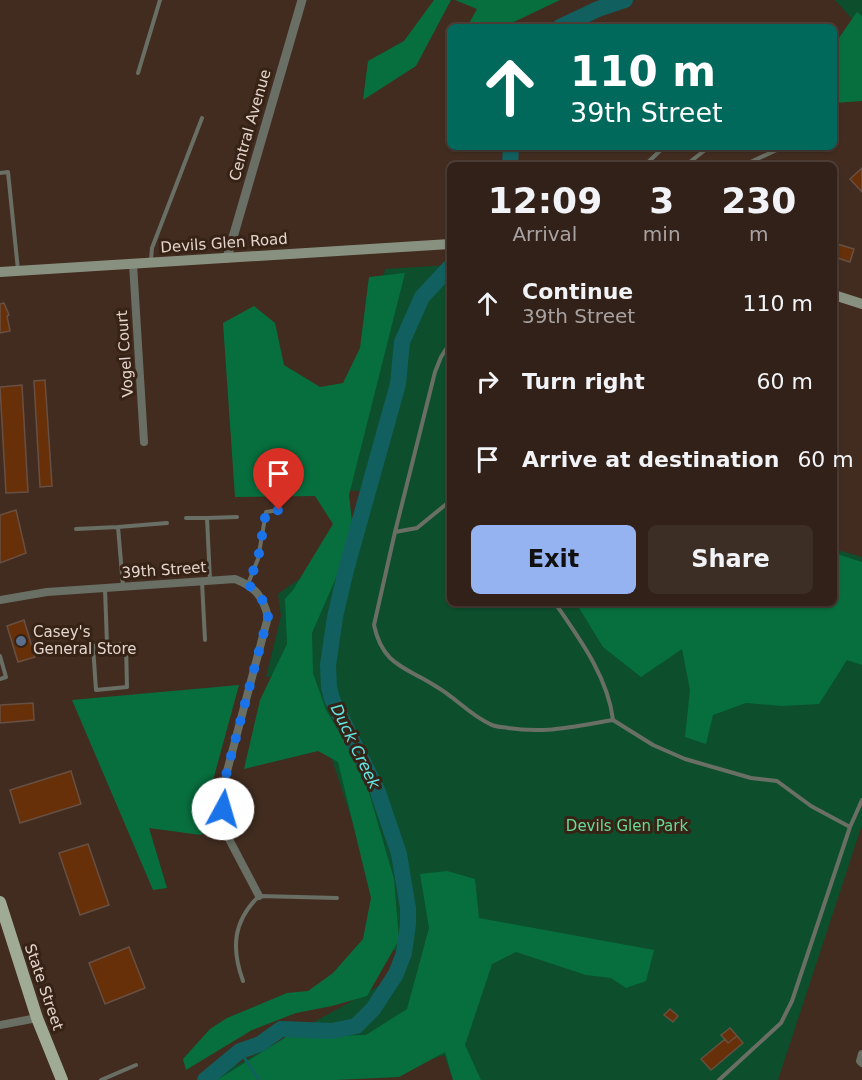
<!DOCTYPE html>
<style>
body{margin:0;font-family:"DejaVu Sans",sans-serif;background:#3d2e25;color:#f1f3f6;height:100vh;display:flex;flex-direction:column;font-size:22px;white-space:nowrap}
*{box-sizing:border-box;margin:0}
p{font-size:20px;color:#a8a3a2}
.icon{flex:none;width:33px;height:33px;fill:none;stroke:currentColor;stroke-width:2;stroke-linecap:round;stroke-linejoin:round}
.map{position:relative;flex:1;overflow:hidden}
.drawer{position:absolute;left:447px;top:162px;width:390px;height:444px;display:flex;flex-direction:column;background:#322118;border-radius:9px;box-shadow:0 2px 4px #0004,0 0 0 2px #4d3e37}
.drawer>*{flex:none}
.banner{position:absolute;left:447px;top:24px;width:390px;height:126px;border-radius:9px;box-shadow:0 2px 4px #0004,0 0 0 2px #4d3e37;background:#00695c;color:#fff;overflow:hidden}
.pin{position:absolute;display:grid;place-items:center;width:51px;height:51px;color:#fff;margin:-62px -26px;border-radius:50% 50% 50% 0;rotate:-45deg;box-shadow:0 0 6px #0007}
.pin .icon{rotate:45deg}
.me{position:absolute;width:66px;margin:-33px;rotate:6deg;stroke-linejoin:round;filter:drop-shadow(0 0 4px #0008)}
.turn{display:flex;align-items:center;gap:21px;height:126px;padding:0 24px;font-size:27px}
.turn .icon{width:78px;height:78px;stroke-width:2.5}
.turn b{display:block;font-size:42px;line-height:51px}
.eta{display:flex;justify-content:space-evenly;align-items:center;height:102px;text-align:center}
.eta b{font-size:36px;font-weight:600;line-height:42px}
.button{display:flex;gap:12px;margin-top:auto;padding:12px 24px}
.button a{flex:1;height:69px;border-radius:9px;background:#95b2f1;color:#111;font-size:24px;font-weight:600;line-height:69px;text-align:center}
.button a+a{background:#3d2e25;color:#f1f3f6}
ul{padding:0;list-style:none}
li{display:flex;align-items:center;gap:18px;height:78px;padding:0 24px}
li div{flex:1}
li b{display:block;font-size:22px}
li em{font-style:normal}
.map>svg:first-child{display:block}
.green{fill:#0d4e2c}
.forest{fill:#076f3e}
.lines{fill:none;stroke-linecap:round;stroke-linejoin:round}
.stream{stroke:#125f5f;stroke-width:3}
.river{stroke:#125f5f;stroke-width:16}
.building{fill:#673008;stroke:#675043;stroke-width:1.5}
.service{stroke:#696f64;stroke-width:4}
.minor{stroke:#696f64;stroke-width:8}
.tertiary{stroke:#696f64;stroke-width:9}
.secondary{stroke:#889180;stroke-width:10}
.primary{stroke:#a0ab95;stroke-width:12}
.route{stroke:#1a73e8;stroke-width:10;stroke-dasharray:0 18}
.service-dot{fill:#5c6f8a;stroke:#372216;stroke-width:2}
.labels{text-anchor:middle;stroke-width:6;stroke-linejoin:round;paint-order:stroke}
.street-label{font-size:15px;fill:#e4d6ce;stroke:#372216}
.poi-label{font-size:15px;fill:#e4d6ce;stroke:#372216;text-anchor:start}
.park-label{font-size:15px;fill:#68dc96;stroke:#372216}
.water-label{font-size:16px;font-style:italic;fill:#60e7e7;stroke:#372216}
</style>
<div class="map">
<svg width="862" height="1080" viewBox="0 0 862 1080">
<rect width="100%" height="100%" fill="#422c20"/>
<path class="green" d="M835 0H862V30Z
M450 265V603H834V549L862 557V825L778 1080H453L444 1055 396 1072 271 1080H210L402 973 304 674 266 677 281 616 278 594 353 541 360 491 342 490 385 269Z"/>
<path class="forest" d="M434 0H451L416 66 363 100 368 61 404 41Z
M455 0H560L503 27H467L477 9Z
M857 12 862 16V101L834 103V45Z
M405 273 349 495 352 522 342 564 312 633 313 673 326 710 363 772 394 879 399 940 367 996 332 1006 296 1013 252 1030 186 1070 183 1059 210 1029 227 1018 287 993 308 991 333 973 363 939 371 898 338 762 318 751 244 769 260 700 287 644 285 599 293 590 333 524 315 496 235 497 223 323 254 306 275 323 284 365 320 387 343 383 360 348 369 277Z
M834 553 862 562V665L847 660 819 704 782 706 746 703 713 715 706 744 685 737 690 690 682 649 641 677 603 647 576 603H834Z
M239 685 212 784V824L201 835 149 828 167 888 153 890 72 700Z
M447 871 475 879 479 918 654 950 646 981 626 988 611 978 586 975 516 952 492 964 465 1045 481 1080H453L445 1052 399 1077 335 1080H217L286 1037 366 1035 407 1009 429 928 420 874Z"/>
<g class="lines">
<path class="stream" d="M240 1051 259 1080"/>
<path class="river" d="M560 27 598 9 625 0
M510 165 511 147
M205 1080 240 1051 260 1044 281 1029 332 1031 356 1026 373 1009 396 974 404 953 408 924V908L399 854 378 792 332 699 329 687 328 665 335 617 346 570 398 384 402 342 422 297 450 267"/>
</g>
<path class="building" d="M862 168V192L850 179Z
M834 243 854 249 850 262 834 257Z
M4 303 9 315 7 316 10 331 0 333V304Z
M45 380 52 486 40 487 34 381Z
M22 385 28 492 6 493 0 387Z
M16 510 26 553 0 563V515Z
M24 620 35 657 18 662 7 626Z
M33 703 34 720 0 723V705Z
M71 771 81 804 20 823 10 790Z
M88 844 109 905 80 915 59 853Z
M129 947 145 988 105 1004 89 963Z
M670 1009 678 1016 673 1022 664 1015Z
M730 1028 737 1036 728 1043 721 1035Z
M737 1036 743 1043 711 1070 701 1059 725 1039 728 1043Z"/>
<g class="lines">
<path class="service" d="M138 73 160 0
M645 165 664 147
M686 165 709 147
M744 165 783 147
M0 173 8 172 18 270
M151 260 152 248 202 118
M450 343 441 357 435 372 395 532 374 625C383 667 407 667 437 687 456 698 470 715 490 724 495 727 502 727 508 728 546 734 576 726 613 720L653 745 685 759 751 778 777 781 811 806 850 827
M186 518H207
M76 529 118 527
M395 532 417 528 450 501
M210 580 207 518 237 517
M202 582 205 640
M248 584 258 559 266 512 279 510
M123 586 118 527 167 523
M105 589 107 644H126L127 687 96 690 93 646 107 644
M555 603C579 638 608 677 613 720
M0 656 6 677 0 679
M243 981C231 948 233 921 259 896L337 898
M101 1080 136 1065
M719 1080 781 1023 792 1001 850 827 862 800"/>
<path class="minor" d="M133 264 144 442
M0 600 47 592 235 579C255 587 263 596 268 617L226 775 223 809 230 841 259 896
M0 1025 37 1018
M862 1054 860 1061 862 1063"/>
<path class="tertiary" d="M227 258 302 0"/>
<path class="secondary" d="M0 272 450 244
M834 295 862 304"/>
<path class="primary" d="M0 902 37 1018 62 1080"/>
</g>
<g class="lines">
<path class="route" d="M223 809 226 775 268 617 265 603 248 584 258 559 266 512 279 510"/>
</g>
<circle class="service-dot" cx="21" cy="641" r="6"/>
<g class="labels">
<g class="street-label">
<text transform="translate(250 125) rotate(-74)" y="5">Central Avenue</text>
<text transform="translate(224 243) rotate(-4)" y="5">Devils Glen Road</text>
<text transform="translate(125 354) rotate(-94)" y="5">Vogel Court</text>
<text transform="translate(164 570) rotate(-4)" y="5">39th Street</text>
<text transform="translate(44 987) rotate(71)" y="5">State Street</text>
</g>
<g class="poi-label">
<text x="33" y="637">Casey's<tspan x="33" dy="17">General Store</tspan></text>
</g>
<g class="park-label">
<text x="627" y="831">Devils Glen Park</text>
</g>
<g class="water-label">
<text transform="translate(356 746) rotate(64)" y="6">Duck Creek</text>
</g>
</g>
</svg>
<div class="pin" style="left:279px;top:510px;background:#d93025"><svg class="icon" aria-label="arrive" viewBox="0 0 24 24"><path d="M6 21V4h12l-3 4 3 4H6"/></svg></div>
<svg class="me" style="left:223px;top:809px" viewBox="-20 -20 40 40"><circle r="19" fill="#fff"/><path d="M0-13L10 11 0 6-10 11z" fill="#1a73e8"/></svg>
<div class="banner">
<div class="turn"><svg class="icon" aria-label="ahead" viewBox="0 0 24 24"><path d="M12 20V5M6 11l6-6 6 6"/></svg><div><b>110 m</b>39th Street</div></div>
</div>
<section class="drawer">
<div class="eta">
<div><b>12:09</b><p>Arrival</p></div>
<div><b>3</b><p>min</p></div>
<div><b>230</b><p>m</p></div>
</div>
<ul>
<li><svg class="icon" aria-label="ahead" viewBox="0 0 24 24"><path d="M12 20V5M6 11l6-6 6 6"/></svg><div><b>Continue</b><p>39th Street</p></div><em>110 m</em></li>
<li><svg class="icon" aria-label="right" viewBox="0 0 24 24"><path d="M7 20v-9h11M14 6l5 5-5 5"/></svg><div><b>Turn right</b></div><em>60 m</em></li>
<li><svg class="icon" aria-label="arrive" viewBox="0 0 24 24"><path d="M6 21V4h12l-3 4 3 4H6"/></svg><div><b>Arrive at destination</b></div><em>60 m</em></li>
</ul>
<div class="button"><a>Exit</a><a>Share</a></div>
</section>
</div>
